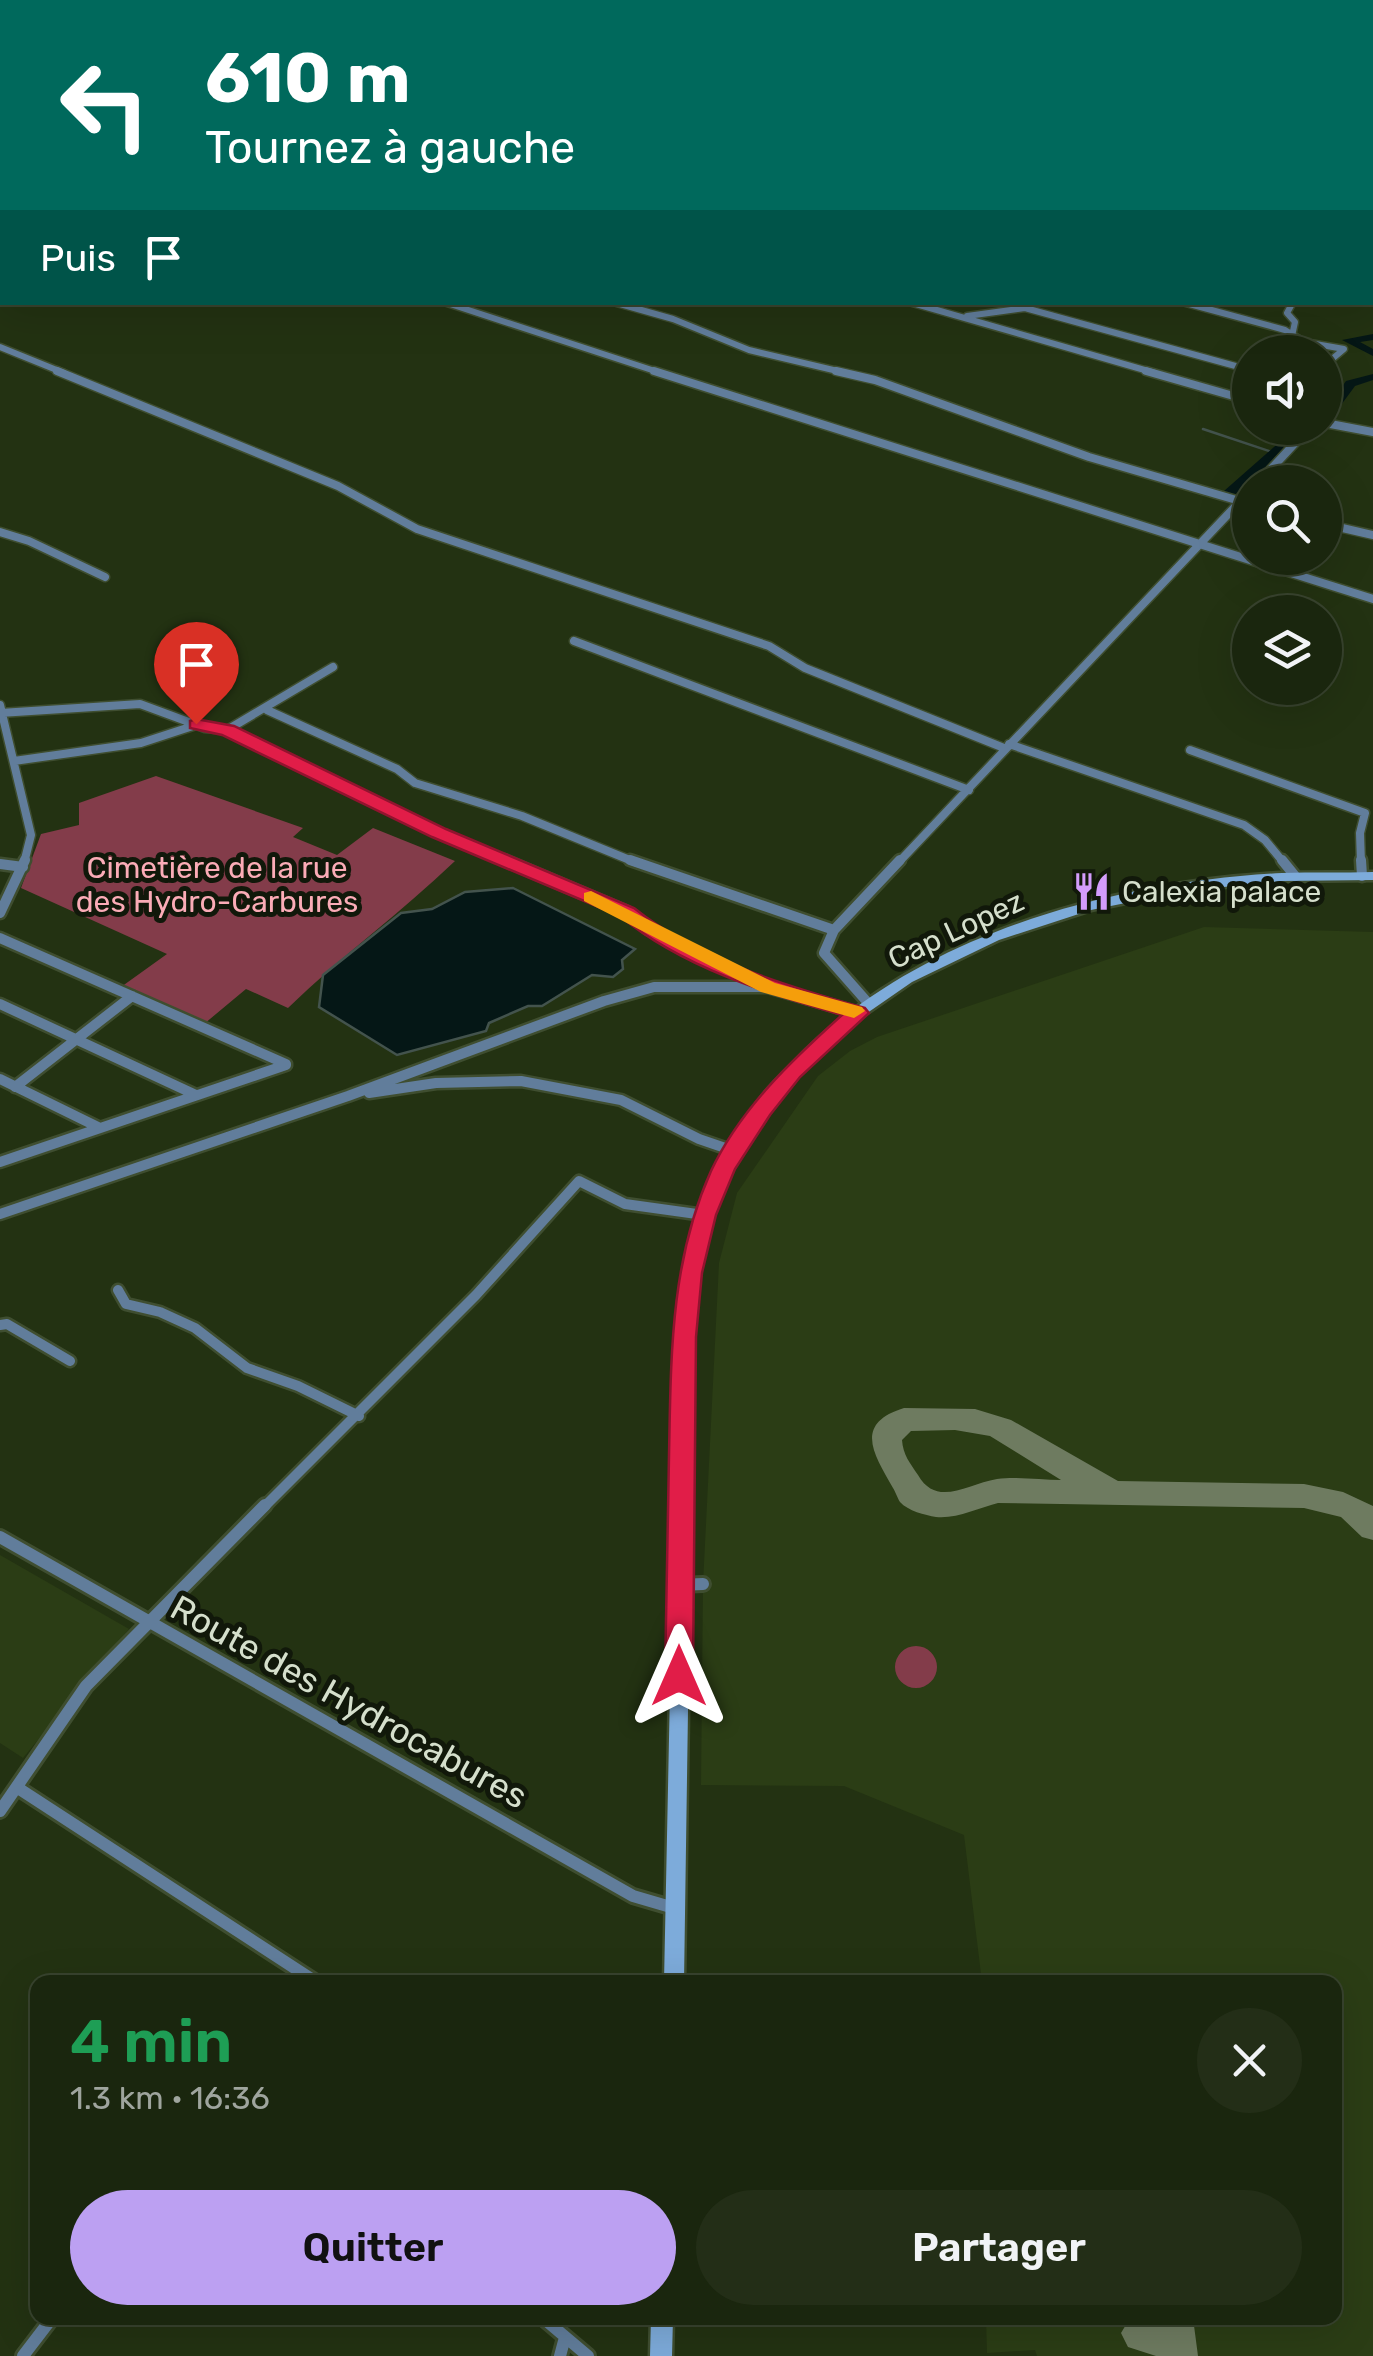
<!DOCTYPE html>
<html lang="fr">
<meta charset="utf-8">
<style>
body{margin:0;font-family:Rubik,sans-serif;background:#232e17;color:#f1f3f6;height:100vh;display:flex;flex-direction:column;font-size:38px;white-space:nowrap}
*{box-sizing:border-box;margin:0}
p{font-size:32px;color:#9fa59e}
.icon{flex:none;width:55px;height:55px;fill:none;stroke:currentColor;stroke-width:2;stroke-linecap:round;stroke-linejoin:round}
.map{position:relative;flex:1;overflow:hidden}
.sheet{position:absolute;left:30px;top:1975px;width:1312px;height:350px;display:flex;flex-direction:column;background:#1a260e;border-radius:20px;box-shadow:0 10px 40px #0002,0 0 0 2px #38432e}
.sheet>*{flex:none}
.top-card{position:absolute;left:0px;top:0px;width:1375px;height:305px;box-shadow:0 10px 40px #0002,0 0 0 2px #38432e;background:#00695c;color:#fff;overflow:hidden}
.fabs{position:absolute;left:1232px;top:335px;display:grid;gap:20px}
.fabs a{display:grid;place-items:center;width:110px;height:110px;border-radius:50%;background:#1a260e;box-shadow:0 10px 40px #0002,0 0 0 2px #38432e;font-size:50px}
.pin{position:absolute;display:grid;place-items:center;width:85px;height:85px;color:#fff;margin:-102px -42px;border-radius:50% 50% 50% 0;rotate:-45deg;box-shadow:0 0 10px #0007}
.pin .icon{rotate:45deg}
.me{position:absolute;width:110px;margin:-55px;rotate:0deg;stroke-linejoin:round;filter:drop-shadow(0 0 8px #0008)}
.turn{display:flex;align-items:center;gap:35px;height:210px;padding:0 40px;font-size:45px}
.turn .icon{width:130px;height:130px;stroke-width:2.5}
.turn b{display:block;font-size:70px;line-height:85px}
.then{display:flex;align-items:center;height:95px;padding:0 40px;background:#0003;gap:20px;font-size:38px}
.round{display:grid;place-items:center;flex:none;width:105px;height:105px;border-radius:52px;background:#232e17}
.headline{display:flex;align-items:center;justify-content:space-between;height:170px;padding:0 40px}
h1{font-size:60px;font-weight:600;line-height:75px;color:#1e9e55}
.action{display:flex;gap:20px;margin-top:auto;padding:20px 40px}
.action a{flex:1;height:115px;border-radius:60px;background:#bca0f2;color:#111;font-size:40px;font-weight:600;line-height:115px;text-align:center}
.action a+a{background:#232e17;color:#f1f3f6}
.map>svg:first-child{display:block}
.built{fill:#2b3d15}
.green{fill:#833c4a}
.water{fill:#051716;stroke:#43534d;stroke-width:2.5}
.lines{fill:none;stroke-linecap:round;stroke-linejoin:round}
.stream{stroke:#43534d;stroke-width:2.5}
.river{fill:#051716;fill-rule:evenodd}
.taxiway{fill:#6e7b60;fill-rule:evenodd}
.street-far3-casing{stroke:#3f4e30;stroke-width:9}
.street-far2-casing{stroke:#3f4e30;stroke-width:11}
.street-far1-casing{stroke:#3f4e30;stroke-width:15}
.street-casing{stroke:#3f4e30;stroke-width:18}
.secondary-casing{stroke:#3f4e30;stroke-width:5}
.street-far3{stroke:#617d9b;stroke-width:6}
.street-far2{stroke:#617d9b;stroke-width:8}
.street-far1{stroke:#617d9b;stroke-width:10}
.street{stroke:#617d9b;stroke-width:12}
.secondary{fill:#7dabda;fill-rule:evenodd}
.route{fill:#e11d48;stroke:#92132f;stroke-width:2.5}
.slow{fill:#f59e0b}
.labels{text-anchor:middle;stroke-width:10;stroke-linejoin:round;paint-order:stroke}
.park-label{font-size:30px;fill:#fbacb7;stroke:#11180a}
.poi-label{font-size:30px;fill:#d5dfcc;stroke:#11180a;text-anchor:start}
.street-label{font-size:30px;fill:#d5dfcc;stroke:#11180a}
.near-street-label{font-size:35px;fill:#d5dfcc;stroke:#11180a}
</style>
<div class="map">
<svg width="1373" height="2356" viewBox="0 0 1373 2356">
<rect width="100%" height="100%" fill="#233212"/>
<path class="built" d="M1204 927 1373 932V2356H1037L1035 2350 987 2353 986 2318H1335V1982H982L964 1835 844 1786 701 1785 703 1584 719 1263 737 1193 818 1076 850 1051 877 1037Z
M0 1555 129 1629 23 1758 0 1743Z"/>
<path class="green" d="M156 776 303 828 293 837 337 855 373 828 455 861C401 913 341 956 288 1008L246 989 204 1024 121 987 167 954 21 888 41 834 79 825V803Z
M895 1667a21 21 0 1 1 42 0a21 21 0 1 1-42 0Z"/>
<path class="water" d="M476 0H1373V248L1372 2Z
M513 888 635 949 622 960 623 969 613 977 592 975 542 1006H528L489 1023 486 1031 397 1055 319 1007 323 975 401 913 432 909 465 892Z"/>
<g class="lines">
<path class="stream" d="M1203 429 1275 453"/>
<path class="river" d="M1373 334V340L1360 342 1373 349V356L1342 340Z
M1373 374V380L1355 386 1341 405 1325 409V401L1333 400 1346 381Z
M1277 428H1289L1294 441 1292 444 1232 497H1224V491L1282 440Z"/>
<path class="taxiway" d="M904 1408 975 1409 1011 1420 1118 1481 1304 1484 1343 1492 1373 1506V1540L1362 1537 1341 1517 1304 1508 998 1503C978 1508 957 1519 936 1517 925 1515 908 1511 900 1502 898 1499 895 1491 893 1488 875 1456 852 1424 904 1408ZM955 1430 990 1436 1061 1480C1041 1480 1017 1476 997 1479 967 1484 937 1508 918 1475 910 1463 903 1455 902 1440L911 1431Z
M1193 2318 1198 2356H1156L1128 2347 1121 2333 1130 2318Z"/>
<defs>
<path id="street-far3" d="M444 302 661 373
M613 302 673 319 749 350 846 373
M909 302 1155 373
M1182 302 1285 330 1304 342 1344 349 1325 365
M967 316 1025 308 1250 370
M1292 336 1295 322 1287 313 1293 302
M0 347 64 373"/>
<path id="street-far2" d="M57 371 338 486 417 529 769 646 805 668 1004 748
M654 371 1373 599
M836 371 875 380 1089 457 1250 504
M1146 371 1237 397
M1325 423 1373 432
M1259 482 1309 428
M1325 524 1373 535
M0 532 29 541 105 577
M574 641 969 790
M0 705 31 835 24 863
M267 710 397 769 415 783 522 816 637 863
M0 713 140 704 205 728 227 730 333 667
M227 730 439 833 510 863
M1009 744 1244 825 1265 840 1284 863
M1190 750 1365 813 1360 833 1361 863
M14 761 141 743 196 725
M898 863 1250 491"/>
<path id="street-far1" d="M504 860 627 912 648 929 763 985
M630 860 834 930
M1282 860 1295 876
M1361 860 1362 876
M0 864 23 867
M0 913 25 860
M0 938 286 1064
M0 1004 196 1095
M869 1004 824 953 834 930 900 860
M0 1079 100 1128
M15 1087 132 996
M369 1093 436 1083 521 1081 621 1100 699 1139 734 1151
M0 1162 286 1065
M0 1214 348 1096 604 1001 654 987H768L858 1013
M118 1290 126 1304 160 1312 195 1328 247 1368 298 1386 359 1416
M0 1325 7 1324 70 1361
M263 1508 476 1295 579 1181 625 1204 704 1215"/>
<path id="street" d="M0 1537 633 1896 674 1908
M679 1585 703 1584
M21 1790 316 1982
M0 1811 86 1686 265 1505
M543 2318 588 2356
M23 2356 52 2318
M560 2356 564 2341"/>
<path id="secondary" d="M1373 872V880L1281 881 1185 891 1091 910 999 940 912 982 834 1036 770 1105 724 1185C708 1223 700 1262 694 1302L684 1982H664L678 1302C685 1262 693 1223 708 1185 725 1157 740 1126 759 1100 769 1086 783 1073 795 1061 916 934 1112 882 1282 873 1312 872 1343 873 1373 872Z
M651 2318H673L672 2356H650Z"/>
</defs>
<use href="#street-far3" class="street-far3-casing"/>
<use href="#street-far2" class="street-far2-casing"/>
<use href="#street-far1" class="street-far1-casing"/>
<use href="#street" class="street-casing"/>
<use href="#secondary" class="secondary-casing"/>
<use href="#street-far3" class="street-far3"/>
<use href="#street-far2" class="street-far2"/>
<use href="#street-far1" class="street-far1"/>
<use href="#street" class="street"/>
<use href="#secondary" class="secondary"/>
</g>
<path class="route" d="M196 719 234 726 446 829 634 908C699 960 786 986 865 1008L869 1013 800 1077 770 1115 735 1169 716 1215 702 1273 696 1337 693 1676 689 1684 679 1687 669 1684 665 1676C667 1602 668 1528 669 1455 671 1357 670 1262 711 1171 740 1109 792 1060 842 1015 766 993 682 967 620 916L432 837 222 735 190 728V721Z"/>
<path class="slow" d="M591 891 775 983 862 1007 865 1011 854 1018 761 992 584 901V893Z"/>
<defs>
<symbol id="restaurant-bare" viewBox="-9 -9 18 18"><path d="M-5-6h1v4h1v-4h1v4h1v-4h1v5L-1.5 .5V6h-2V.5L-5-1ZM5-6V6H3V1.5H1.5Q1.5-4 5-6Z" fill="#d39cfc" stroke="#11180a" stroke-width="2.5" paint-order="stroke"/></symbol>
</defs>
<g fill-rule="evenodd">
<use href="#restaurant-bare" x="1064" y="864" width="55" height="55"/>
</g>
<g class="labels">
<g class="park-label">
<text x="217" y="878">Cimetière de la rue<tspan x="217" dy="34">des Hydro-Carbures</tspan></text>
</g>
<g class="poi-label">
<text x="1122" y="902">Calexia palace</text>
</g>
<g class="street-label">
<text transform="translate(956 930) rotate(-25)" y="10">Cap Lopez</text>
</g>
<g class="near-street-label">
<text transform="translate(349 1702) rotate(29)" y="12">Route des Hydrocabures</text>
</g>
</g>
</svg>
<div class="fabs">
<a><svg class="icon" aria-label="sound" viewBox="0 0 24 24"><path d="M4 9h4l5-4v14l-5-4H4zM17 9q2 3 0 6"/></svg></a>
<a><svg class="icon" aria-label="search" viewBox="0 0 24 24"><circle cx="10" cy="10" r="6"/><path d="M15 15l6 6"/></svg></a>
<a><svg class="icon" aria-label="layers" viewBox="0 0 24 24"><path d="M12 4l9 5-9 5-9-5zM3 14l9 5 9-5"/></svg></a>
</div>
<div class="pin" style="left:196px;top:724px;background:#d93025"><svg class="icon" aria-label="arrive" viewBox="0 0 24 24"><path d="M6 21V4h12l-3 4 3 4H6"/></svg></div>
<svg class="me" style="left:679px;top:1676px" viewBox="-20 -20 40 40"><path d="M0-17L14 15 0 8-14 15z" fill="#e11d48" stroke="#fff" stroke-width="4"/></svg>
<div class="top-card">
<div class="turn"><svg class="icon" aria-label="left" viewBox="0 0 24 24"><path d="M17 20v-9H6M10 6l-5 5 5 5"/></svg><div><b>610 m</b>Tournez à gauche</div></div>
<div class="then">Puis<svg class="icon" aria-label="arrive" viewBox="0 0 24 24"><path d="M6 21V4h12l-3 4 3 4H6"/></svg></div>
</div>
<section class="sheet">
<div class="headline"><div><h1>4 min</h1><p>1.3 km · 16:36</p></div><a class="round"><svg class="icon" aria-label="close" viewBox="0 0 24 24"><path d="M6 6l12 12M18 6L6 18"/></svg></a></div>
<div class="action"><a>Quitter</a><a>Partager</a></div>
</section>
</div>
